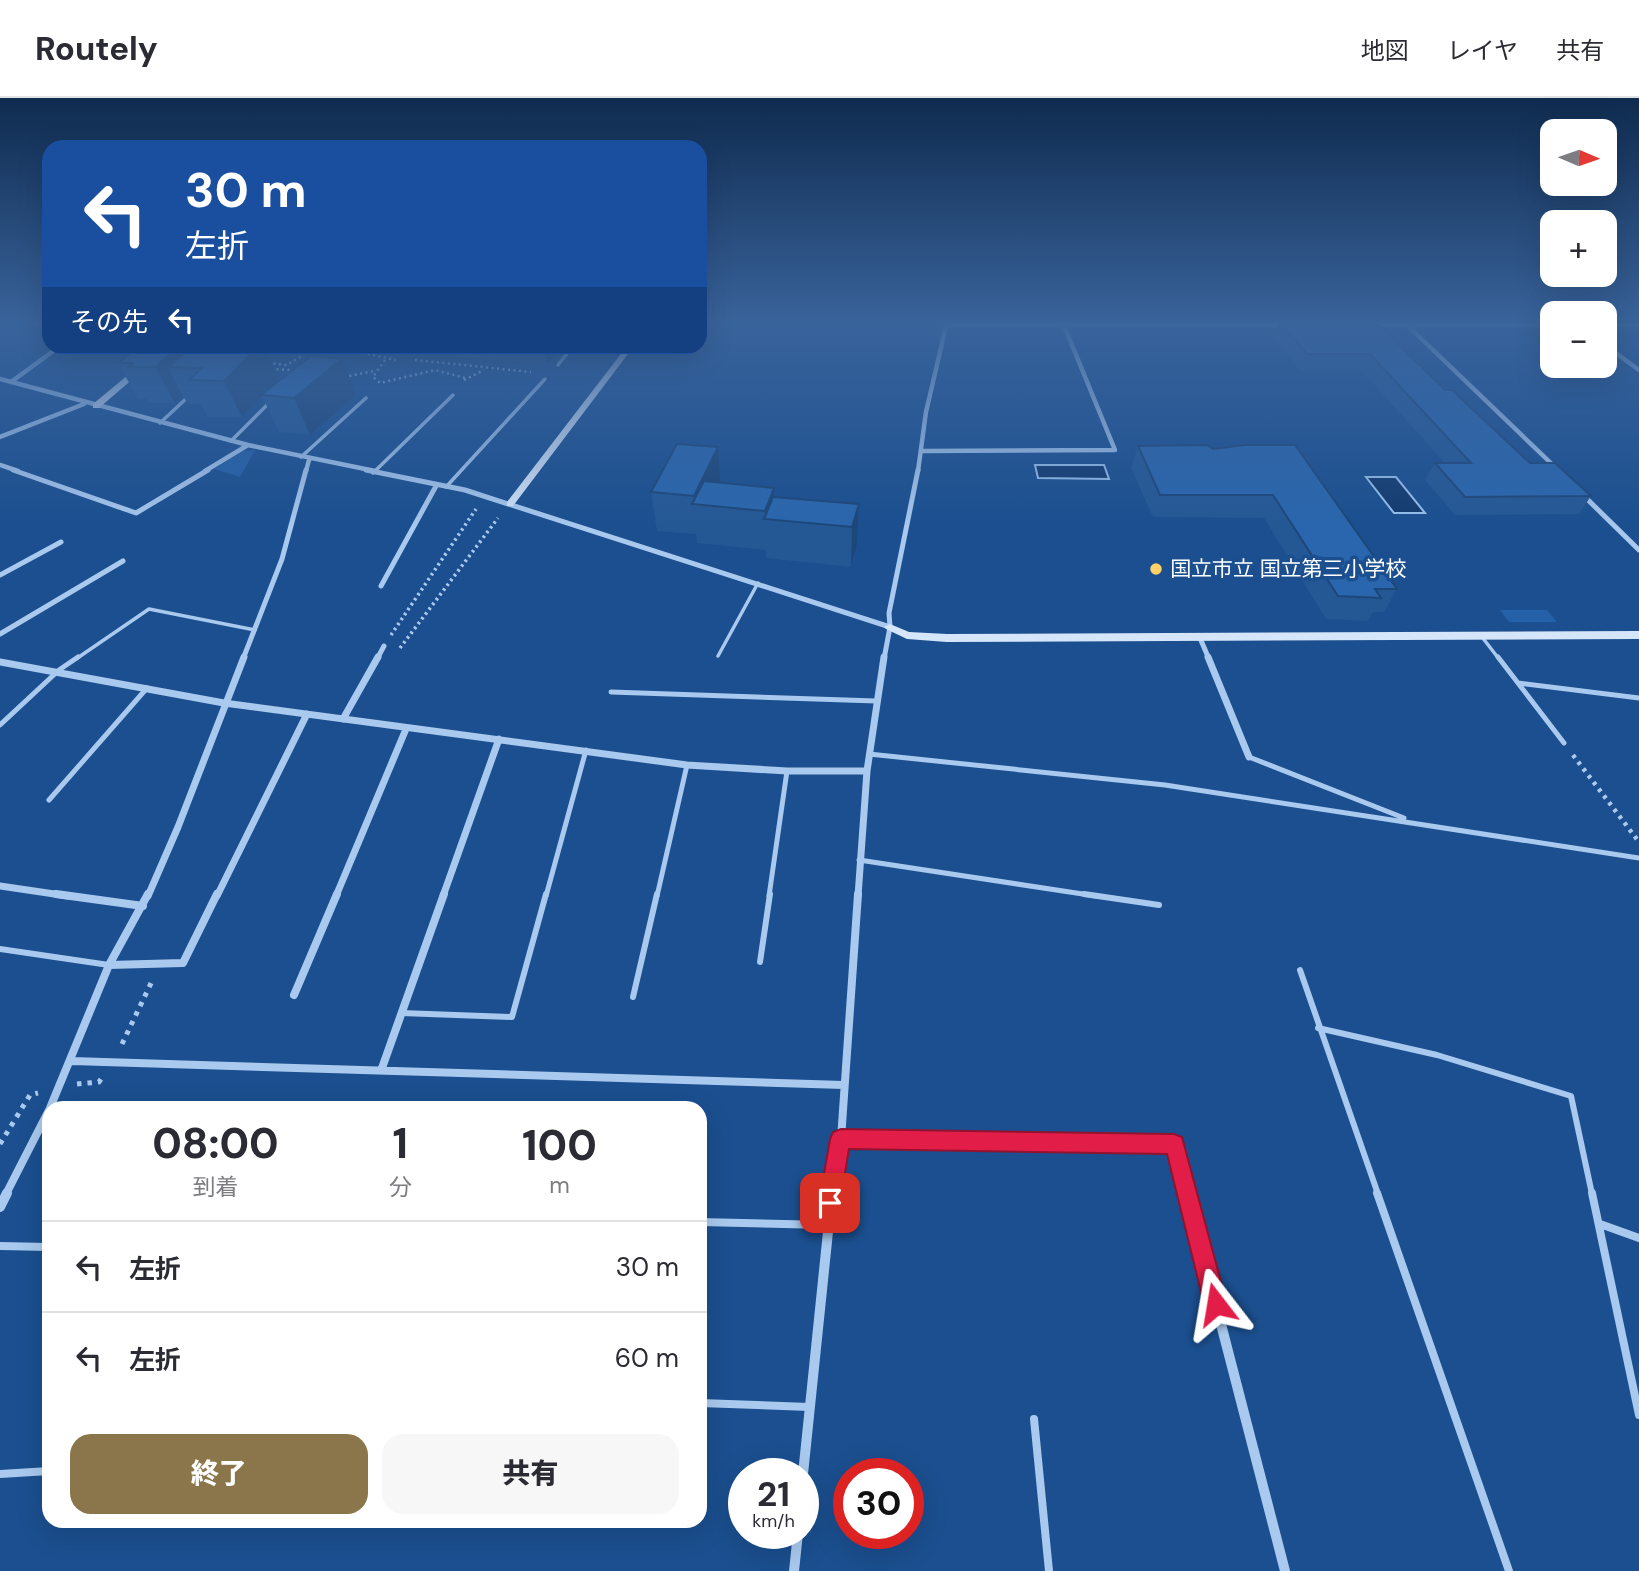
<!DOCTYPE html>
<html lang="ja">
<meta charset="utf-8">
<style>
body{margin:0;font-family:"DM Sans","Noto Sans JP",sans-serif;background:#f7f7f7;color:#2b2b33;height:100vh;display:flex;flex-direction:column;font-size:26px;white-space:nowrap}
*{box-sizing:border-box;margin:0}
p{font-size:23px;color:#7c7c81}
.icon{flex:none;width:38px;height:38px;fill:none;stroke:currentColor;stroke-width:2;stroke-linecap:round;stroke-linejoin:round}
.map{position:relative;flex:1;overflow:hidden}
.drawer{position:absolute;left:42px;top:1003px;width:665px;height:427px;display:flex;flex-direction:column;background:#fff;border-radius:21px;box-shadow:0 7px 28px #0002}
.drawer>*{flex:none}
.banner{position:absolute;left:42px;top:42px;width:665px;height:214px;border-radius:21px;box-shadow:0 7px 28px #0002;background:#1a4fa0;color:#fff;overflow:hidden}
.needle{width:46px;rotate:92deg}
.controls{position:absolute;left:1540px;top:21px;display:grid;gap:14px}
.controls a{display:grid;place-items:center;width:77px;height:77px;border-radius:14px;background:#fff;box-shadow:0 7px 28px #0002;font-size:35px}
.speed{position:absolute;left:728px;top:1360px;display:flex;gap:14px;font-size:35px;font-weight:700;text-align:center}
.speed>*{display:grid;place-content:center;width:91px;height:91px;border-radius:50%;background:#fff;box-shadow:0 7px 28px #0002;line-height:1}
.speed small{font-size:18px;font-weight:400}
.speed .limit{border:10px solid #d22;background:#fff;color:#111}
.pin{position:absolute;display:grid;place-items:center;width:60px;height:60px;color:#fff;margin:-30px;border-radius:14px;box-shadow:0 4px 10px #0006}
.me{position:absolute;width:77px;margin:-38px;rotate:346deg;stroke-linejoin:round;filter:drop-shadow(0 0 5px #0008)}
.turn{display:flex;align-items:center;gap:24px;height:147px;padding:0 28px;font-size:32px}
.turn .icon{width:91px;height:91px;stroke-width:2.5}
.turn b{display:block;font-size:49px;line-height:60px}
.then{display:flex;align-items:center;height:66px;padding:0 28px;background:#0003;gap:14px;font-size:26px}
.eta{display:flex;justify-content:space-evenly;align-items:center;height:119px;text-align:center}
.eta b{font-size:42px;font-weight:800;line-height:49px}
.cta{display:flex;gap:14px;margin-top:auto;padding:14px 28px}
.cta a{flex:1;height:80px;border-radius:21px;background:#8a764a;color:#fff;font-size:28px;font-weight:800;line-height:80px;text-align:center}
.cta a+a{background:#f7f7f7;color:#2b2b33}
ul{padding:0;list-style:none}
li{display:flex;align-items:center;gap:21px;height:91px;padding:0 28px;border-top:2px solid #e1e1e2}
li div{flex:1}
li b{display:block;font-size:26px}
li em{font-style:normal}
header{display:flex;align-items:center;gap:42px;box-sizing:border-box;height:98px;padding:0 35px;background:#fff;border-bottom:2px solid #e1e1e2}
header strong{font-size:33px}
nav{display:flex;gap:38px;margin-inline-start:auto;font-size:24px}
.map>svg:first-child{display:block}
.green{fill:#2461a8}
.water{fill:#123a6d;stroke:#9cc4f0;stroke-width:2}
.lines{fill:none;stroke-linecap:round;stroke-linejoin:round}
.path-far3{stroke:#a9c9ee;stroke-width:2.5;stroke-dasharray:2 3.5;stroke-linecap:butt}
.path-far2{stroke:#a9c9ee;stroke-width:3.5;stroke-dasharray:2.5 3.5;stroke-linecap:butt}
.path-far1{stroke:#a9c9ee;stroke-width:4.5;stroke-dasharray:3.5 5;stroke-linecap:butt}
.path{stroke:#a9c9ee;stroke-width:5;stroke-dasharray:4.5 6;stroke-linecap:butt}
.lane-far3{stroke:#a9c9ee;stroke-width:3.5}
.lane-far2{stroke:#a9c9ee;stroke-width:5}
.lane-far1{stroke:#a9c9ee;stroke-width:6}
.lane{stroke:#a9c9ee;stroke-width:8}
.street-far4{stroke:#a9c9ee;stroke-width:4.5}
.street-far3{stroke:#a9c9ee;stroke-width:5}
.street-far2{stroke:#a9c9ee;stroke-width:7}
.street-far1{stroke:#a9c9ee;stroke-width:8}
.street{stroke:#a9c9ee;stroke-width:10}
.secondary{fill:#d6e6fa;fill-rule:evenodd}
.wall{fill:#245895}
.shaded-wall{fill:#1d4779}
.building{fill:#2a66ad;stroke:#1d4779;stroke-width:2}
.route{fill:#e11d48;stroke:#92132f;stroke-width:2}
.poi-dot{fill:#ffd166;stroke:#1b4f8f;stroke-width:2.5}
.labels{text-anchor:middle;stroke-width:7;stroke-linejoin:round;paint-order:stroke}
.far-poi-label{font-size:21px;fill:#fff;stroke:#1b4f8f;text-anchor:start}
</style>
<header>
<strong>Routely</strong>
<nav><a>地図</a><a>レイヤ</a><a>共有</a></nav>
</header>
<div class="map">
<svg width="1639" height="1473" viewBox="0 0 1639 1473">
<rect width="100%" height="100%" fill="#1b4f8f"/>
<path class="green" d="M255 352 240 379 214 371 243 353Z
M1500 512H1547L1557 524H1509Z"/>
<path class="water" d="M1035 367H1104L1109 381 1038 380Z
M1366 379H1396L1425 415H1394Z"/>
<g class="lines">
<path class="path-far3" d="M269 248 359 254 396 262
M385 262 373 279 380 285 435 272 465 280
M415 262 531 274
M268 265 287 267 300 259 301 252
M271 271 297 272
M344 279 374 273
M464 282 484 272"/>
<path class="path-far2" d="M391 537 476 411
M400 550 498 420"/>
<path class="path-far1" d="M1573 657 1639 744"/>
<path class="path" d="M122 946 153 881
M77 986 99 984 101 981
M0 1046 30 997 38 995"/>
<path class="lane-far3" d="M406 250 408 248
M558 267 573 248
M160 325 189 298
M231 343 271 303
M301 359 366 300
M373 375 453 297
M446 389 545 281
M1482 539 1499 561
M718 558 758 485
M76 561 149 511 255 532"/>
<path class="lane-far2" d="M1498 559 1564 645
M1518 585 1639 600
M611 594 876 603
M0 627 59 572 78 559
M869 656 1165 687 1639 760
M1249 659 1404 720
M49 702 147 590
M859 762 1096 798
M546 798 586 652
M657 798 687 667
M769 798 787 673"/>
<path class="lane-far1" d="M1084 796 1159 807
M0 851 109 867
M760 864 770 796
M1300 872 1378 1096
M633 899 657 796
M401 915 512 919 546 796
M1318 930 1437 957 1571 998 1592 1096"/>
<path class="lane" d="M1377 1095 1509 1473
M1592 1095 1639 1317
M700 1124 826 1127
M1600 1126 1639 1140
M0 1148 49 1149
M700 1305 809 1309
M1034 1321 1049 1473
M0 1376 49 1373"/>
<path class="street-far4" d="M31 224 49 229
M1406 226 1556 370
M946 227H1285
M1371 227H1552
M1605 227H1639
M1605 247 1639 272
M0 281 248 347 375 373
M11 284 60 248
M0 339 84 306
M921 353 1115 352 1063 225
M0 367 18 373
M205 373 248 347
M306 373 309 362
M918 373 926 314 947 224"/>
<path class="street-far3" d="M13 372 136 415 208 372
M366 372 465 392 890 529
M1582 396 1639 452
M0 477 61 444
M381 488 436 388
M0 536 123 463
M1200 540 1209 561
M243 561 282 461 306 372
M377 561 384 548
M884 561 890 529 889 515 918 372"/>
<path class="street-far2" d="M1208 559 1249 659
M0 564 224 605 687 667 787 673H867
M343 621 378 559
M0 788 68 798
M148 798 178 729 244 559
M217 798 307 616
M336 798 406 631
M443 798 499 641
M858 798 867 673 884 559"/>
<path class="street-far1" d="M56 796 143 808
M109 867 183 865 217 796
M294 897 337 796
M72 963 844 987
M382 970 444 796
M50 1010 109 867 148 796
M841 1041 1174 1046 1187 1096
M6 1096 49 1012
M831 1096 841 1041 858 796"/>
<path class="street" d="M1187 1095 1285 1473
M0 1109 7 1095
M803 1376 832 1095
M794 1473 798 1435"/>
<path class="secondary" d="M163 248H171L99 310H93V306Z
M627 248H634L513 408H507V404Z
M890 526 909 534 947 536 1639 533V541L947 544 907 541 886 531 884 529Z"/>
</g>
<path class="wall" d="M1279 224H1371L1445 292 1530 365 1591 398 1579 416 1455 417 1425 382 1435 365H1445L1362 273H1300L1274 239Z
M139 248H264L278 281 266 294 356 297 310 337 279 334 262 298 242 319H208L201 306H188L183 298 175 305H149L147 301H138L118 265Z
M455 248H563L547 266 458 259Z
M1207 347 1397 491 1384 514H1373L1368 523 1326 521 1264 420 1153 419 1131 370 1138 348Z
M718 349 721 385 774 390V399L859 406 857 446 851 469 766 460V452L697 445 696 436 657 433 651 394Z"/>
<path class="shaded-wall" d="M180 248H230L202 270 168 269 183 298 175 305 155 269Z
M259 248H264L278 281 242 319 224 283Z
M543 248H563L547 266Z
M342 261 356 297 310 337 294 300Z
M718 349 721 387 695 406 694 398Z
M774 390 775 422 766 421 765 413Z
M859 406 857 446 851 469 852 429Z"/>
<path class="building" d="M1280 224H1371L1380 228 1445 292H1452L1530 365H1555L1591 398 1465 399 1435 365H1471L1370 256H1307Z
M139 248H180L155 269H129L133 265H118Z
M193 248H259L224 283 189 282 202 270 168 269Z
M311 258 342 261 294 300 261 297Z
M677 346 718 349 694 398 651 394Z
M1207 347 1213 351 1244 347H1295L1397 491H1375L1381 500 1338 498 1273 397H1160L1138 348Z
M704 383 774 390 765 413 692 406Z
M773 399 859 406 852 429 764 421Z"/>
<linearGradient id="sky" x2="0" y2="1"><stop stop-color="#0f2b4f"/><stop offset="0.52" stop-color="#39639b"/><stop offset="1" stop-color="#39639b" stop-opacity="0"/></linearGradient>
<rect width="1639" height="430" fill="url(#sky)"/>
<path class="route" d="M841 1031 1174 1036 1182 1039 1227 1206 1224 1214 1216 1218 1208 1214 1204 1206 1167 1056 849 1051 840 1105 837 1113 830 1116 822 1113 819 1105 830 1041 833 1034Z"/>
<circle class="poi-dot" cx="1156" cy="471" r="7"/>
<g class="labels">
<g class="far-poi-label">
<text x="1170" y="478">国立市立 国立第三小学校</text>
</g>
</g>
</svg>
<div class="controls">
<a><svg class="needle" viewBox="-14 -14 28 28"><path d="M0-13l5 13h-10z" fill="#e53935"/><path d="M0 13l5-13h-10z" fill="#7c7c81"/></svg></a>
<a>+</a>
<a>−</a>
</div>
<div class="speed"><div>21<small>km/h</small></div><div class="limit">30</div></div>
<div class="pin" style="left:830px;top:1105px;background:#d93025"><svg class="icon" aria-label="arrive" viewBox="0 0 24 24"><path d="M6 21V4h12l-3 4 3 4H6"/></svg></div>
<svg class="me" style="left:1216px;top:1206px" viewBox="-20 -20 40 40"><path d="M0-17L14 15 0 8-14 15z" fill="#e11d48" stroke="#fff" stroke-width="4"/></svg>
<div class="banner">
<div class="turn"><svg class="icon" aria-label="left" viewBox="0 0 24 24"><path d="M17 20v-9H6M10 6l-5 5 5 5"/></svg><div><b>30 m</b>左折</div></div>
<div class="then">その先<svg class="icon" aria-label="left" viewBox="0 0 24 24"><path d="M17 20v-9H6M10 6l-5 5 5 5"/></svg></div>
</div>
<section class="drawer">
<div class="eta">
<div><b>08:00</b><p>到着</p></div>
<div><b>1</b><p>分</p></div>
<div><b>100</b><p>m</p></div>
</div>
<ul>
<li><svg class="icon" aria-label="left" viewBox="0 0 24 24"><path d="M17 20v-9H6M10 6l-5 5 5 5"/></svg><div><b>左折</b></div><em>30 m</em></li>
<li><svg class="icon" aria-label="left" viewBox="0 0 24 24"><path d="M17 20v-9H6M10 6l-5 5 5 5"/></svg><div><b>左折</b></div><em>60 m</em></li>
</ul>
<div class="cta"><a>終了</a><a>共有</a></div>
</section>
</div>
